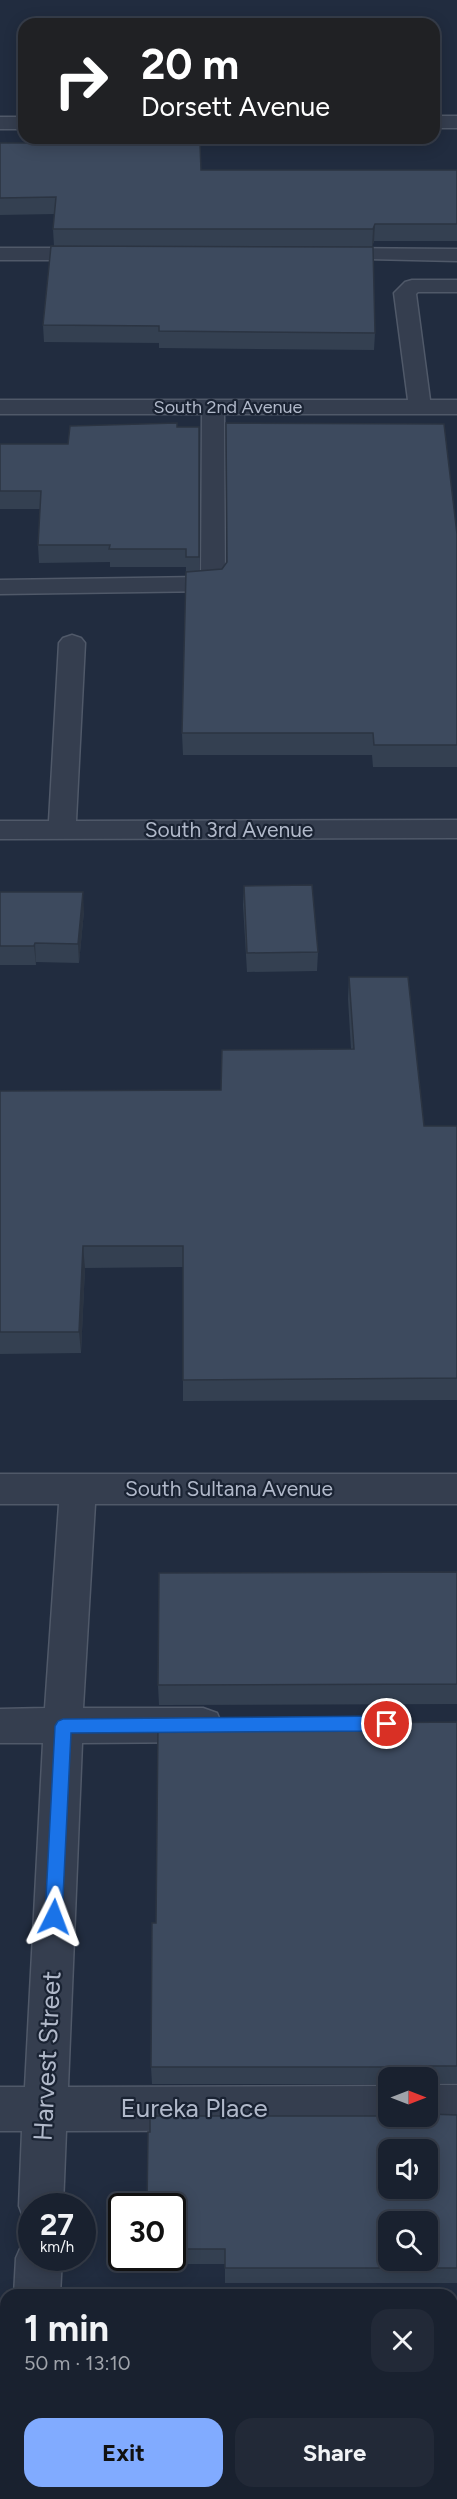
<!DOCTYPE html>
<meta charset="utf-8">
<style>
body{margin:0;font-family:Figtree,sans-serif;background:#222937;color:#f1f3f6;height:100vh;display:flex;flex-direction:column;font-size:22px;white-space:nowrap}
*{box-sizing:border-box;margin:0}
p{font-size:20px;color:#9fa3aa}
.icon{flex:none;width:33px;height:33px;fill:none;stroke:currentColor;stroke-width:2;stroke-linecap:round;stroke-linejoin:round}
.map{position:relative;flex:1;overflow:hidden}
.drawer{position:absolute;left:0px;top:2289px;width:458px;height:210px;display:flex;flex-direction:column;background:#19212f;border-radius:18px 18px 0 0;box-shadow:0 3px 15px #0003,0 0 0 2px #373e4b}
.drawer>*{flex:none}
.top-card{position:absolute;left:18px;top:18px;width:422px;height:126px;border-radius:18px;box-shadow:0 3px 15px #0003,0 0 0 2px #373e4b;background:#202124;color:#fff;overflow:hidden}
.needle{width:39px;rotate:90deg}
.buttons{position:absolute;left:378px;top:2067px;display:grid;gap:12px}
.buttons a{display:grid;place-items:center;width:60px;height:60px;border-radius:12px;background:#19212f;box-shadow:0 3px 15px #0003,0 0 0 2px #373e4b;font-size:30px}
.speed{position:absolute;left:18px;top:2193px;display:flex;gap:12px;font-size:30px;font-weight:700;text-align:center}
.speed>*{display:grid;place-content:center;width:78px;height:78px;border-radius:50%;background:#19212f;box-shadow:0 3px 15px #0003,0 0 0 2px #373e4b;line-height:1}
.speed small{font-size:15px;font-weight:400}
.speed .limit{border:3px solid #111;border-radius:9px;background:#fff;color:#111}
.pin{position:absolute;display:grid;place-items:center;width:51px;height:51px;color:#fff;margin:-26px;border:3px solid #fff;border-radius:50%;box-shadow:0 2px 6px #0007}
.me{position:absolute;width:66px;margin:-33px;rotate:3deg;stroke-linejoin:round;filter:drop-shadow(0 0 4px #0008)}
.turn{display:flex;align-items:center;gap:21px;height:126px;padding:0 24px;font-size:27px}
.turn .icon{width:78px;height:78px;stroke-width:2.5}
.turn b{display:block;font-size:42px;line-height:51px}
.round{display:grid;place-items:center;flex:none;width:63px;height:63px;border-radius:18px;background:#222937}
.summary{display:flex;align-items:center;justify-content:space-between;height:102px;padding:0 24px}
h1{font-size:36px;font-weight:700;line-height:45px}
.primary-button{display:flex;gap:12px;margin-top:auto;padding:12px 24px}
.primary-button a{flex:1;height:69px;border-radius:18px;background:#81abff;color:#111;font-size:24px;font-weight:700;line-height:69px;text-align:center}
.primary-button a+a{background:#222937;color:#f1f3f6}
.map>svg:first-child{display:block}
.lines{fill:none;stroke-linecap:round;stroke-linejoin:round}
.minor-casing{stroke:#505969;stroke-width:3}
.minor{fill:#353e4f;fill-rule:evenodd}
.wall{fill:#344051}
.shaded-wall{fill:#2b3442}
.building{fill:#3d4a5e;stroke:#2b3442;stroke-width:1.5;fill-rule:evenodd}
.route{fill:#1a73e8;stroke:#114b97;stroke-width:1.5}
.labels{text-anchor:middle;stroke-width:4.5;stroke-linejoin:round;paint-order:stroke}
.far-street-label{font-size:18px;fill:#b1b9ca;stroke:#1a2333}
.street-label{font-size:21px;fill:#b1b9ca;stroke:#1a2333}
.near-street-label{font-size:26px;fill:#b1b9ca;stroke:#1a2333}
</style>
<div class="map">
<svg width="457" height="2499" viewBox="0 0 457 2499">
<rect width="100%" height="100%" fill="#212c3f"/>
<g class="lines">
<defs>
<path id="minor" d="M434 116H457V128H434Z
M0 117H24V129H0Z
M0 248H95L102 250 105 254 102 258 95 260H0Z
M330 248 457 249V261L323 258 320 254 323 250Z
M412 280H457V292H418L416 294 430 400H457V414H224L225 584 222 589 213 591 0 594V580L201 577 202 414H0V400H408L394 293 405 282Z
M72 635 81 638 85 643 76 821 457 820V838L0 839V821H49L59 643 63 638Z
M0 1474H457V1504H95L83 1708H203L217 1713 222 1725 217 1737 203 1742 82 1743 68 2087 388 2086V2116H406L403 2123 388 2130 66 2131 63 2206H32V2225L25 2222 19 2206 22 2131H0V2087H25L43 1743H0V1709L45 1708 59 1504H0Z
M428 2085H457V2129H428L413 2122 410 2116H428Z
M32 2238V2258H62L60 2295H14L16 2258 23 2242Z
M6 2492 54 2493V2499H6Z"/>
</defs>
<use href="#minor" class="minor-casing"/>
<use href="#minor" class="minor"/>
</g>
<path class="wall" d="M0 143 118 144 201 170H457V241H374L372 247 54 246 53 229 55 214 0 215Z
M373 247 375 333 374 350 159 348V343L44 342 43 325Z
M177 427H199V571L222 569 457 534V767H373L372 755H183L182 733 186 567H110V562L39 563 38 545 40 509H0V444H68Z
M244 886 318 952 317 971 247 972 243 905Z
M0 892 84 911 79 963 36 962V965H0Z
M349 977 424 1126H457V1400L183 1401V1267L85 1268 81 1353 0 1354V1091L221 1090 351 1049 348 999Z
M457 1572V1704L159 1705 158 1685Z
M457 1722V2083H429L428 2104V2078H388V2084H152L151 2067 156 1923Z
M430 2114 457 2115V2283H225V2264H148L147 2258H172V2206L388 2116Z"/>
<path class="shaded-wall" d="M375 224 374 241 372 247 373 229Z
M83 892 84 911 79 963 78 944Z
M35 943 36 962V965L34 946Z
M83 1246 85 1268 81 1353 79 1332Z"/>
<path class="building" d="M59 138H118V144H200L201 170H457V224H375L373 229H53L56 197 0 198V143H59Z
M51 246 373 247 375 333 159 331V326L43 325Z
M177 423V427H199V557H186V549H109L110 545H38L41 491H0V444H68L70 426Z
M226 423 444 424 457 534V745H374L373 733H182L186 572 222 569 227 562Z
M312 885 318 952 247 953 244 886Z
M0 892H83L78 944 35 943 34 946H0Z
M349 977H408L424 1126H457V1378L183 1380V1246H83L79 1332H0V1091L221 1090 222 1050 354 1049Z
M457 1572V1684L158 1685 159 1573Z
M457 1722V2066H429V2097H428V2078H393V2069L390 2067H151L152 1923H156L158 1725Z
M428 2113 430 2114 457 2115V2268H225V2249H172V2206H147L148 2132H150V2116H428ZM388 2150H428V2188H388ZM388 2222H428V2260H388Z
M452 2376H457V2499H136V2493H452Z"/>
<path class="route" d="M387 1716 393 1718 395 1724 393 1729 387 1731 71 1733 62 1917 60 1923 54 1926 48 1923 45 1917 55 1726 58 1721 63 1719Z"/>
<g class="labels">
<g class="far-street-label">
<text x="228" y="413">South 2nd Avenue</text>
</g>
<g class="street-label">
<text x="229" y="837">South 3rd Avenue</text>
<text x="229" y="1496">South Sultana Avenue</text>
</g>
<g class="near-street-label">
<text transform="translate(47 2056) rotate(-87)" y="9">Harvest Street</text>
<text x="194" y="2117">Eureka Place</text>
</g>
</g>
</svg>
<div class="buttons">
<a><svg class="needle" viewBox="-14 -14 28 28"><path d="M0-13l5 13h-10z" fill="#e53935"/><path d="M0 13l5-13h-10z" fill="#9fa3aa"/></svg></a>
<a><svg class="icon" aria-label="sound" viewBox="0 0 24 24"><path d="M4 9h4l5-4v14l-5-4H4zM17 9q2 3 0 6"/></svg></a>
<a><svg class="icon" aria-label="search" viewBox="0 0 24 24"><circle cx="10" cy="10" r="6"/><path d="M15 15l6 6"/></svg></a>
</div>
<div class="speed"><div>27<small>km/h</small></div><div class="limit">30</div></div>
<div class="pin" style="left:387px;top:1724px;background:#d93025"><svg class="icon" aria-label="arrive" viewBox="0 0 24 24"><path d="M6 21V4h12l-3 4 3 4H6"/></svg></div>
<svg class="me" style="left:54px;top:1917px" viewBox="-20 -20 40 40"><path d="M0-17L14 15 0 8-14 15z" fill="#1a73e8" stroke="#fff" stroke-width="4"/></svg>
<div class="top-card">
<div class="turn"><svg class="icon" aria-label="right" viewBox="0 0 24 24"><path d="M7 20v-9h11M14 6l5 5-5 5"/></svg><div><b>20 m</b>Dorsett Avenue</div></div>
</div>
<section class="drawer">
<div class="summary"><div><h1>1 min</h1><p>50 m · 13:10</p></div><a class="round"><svg class="icon" aria-label="close" viewBox="0 0 24 24"><path d="M6 6l12 12M18 6L6 18"/></svg></a></div>
<div class="primary-button"><a>Exit</a><a>Share</a></div>
</section>
</div>
